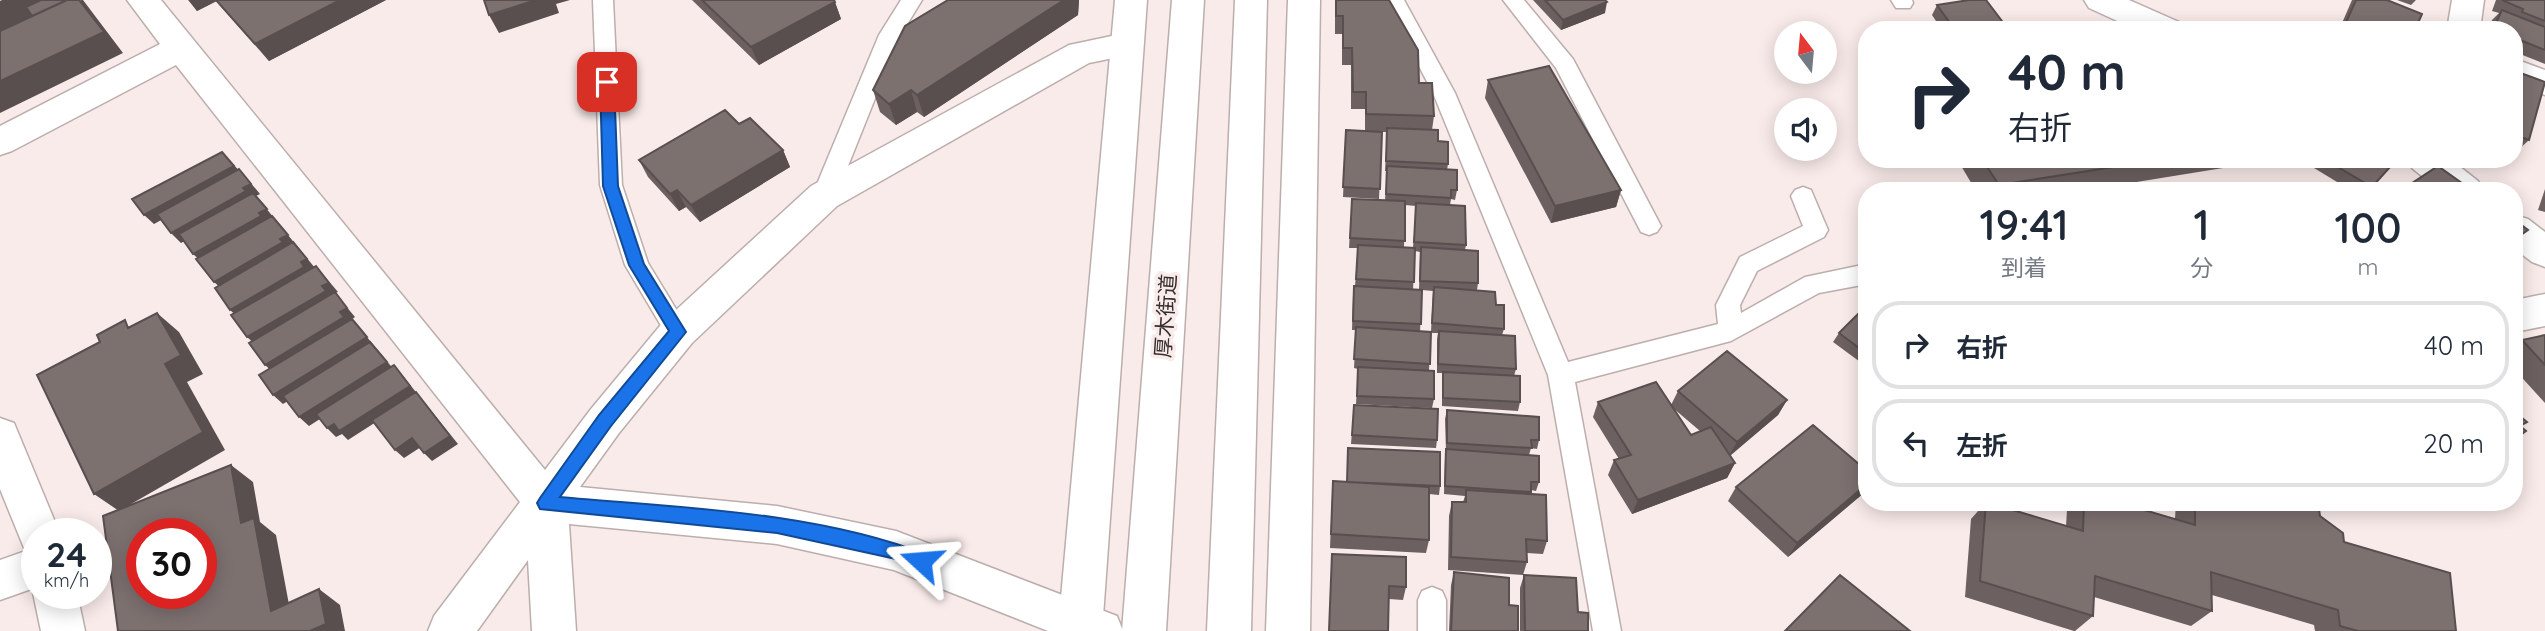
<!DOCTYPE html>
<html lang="ja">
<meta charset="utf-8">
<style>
body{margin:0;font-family:Quicksand,"Noto Sans JP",sans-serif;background:#f6f6f7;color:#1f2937;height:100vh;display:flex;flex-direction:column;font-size:26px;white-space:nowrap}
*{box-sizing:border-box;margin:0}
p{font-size:23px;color:#747a83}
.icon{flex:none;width:38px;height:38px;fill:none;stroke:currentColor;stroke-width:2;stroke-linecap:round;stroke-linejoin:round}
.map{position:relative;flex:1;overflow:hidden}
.side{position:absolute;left:1858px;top:182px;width:665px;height:329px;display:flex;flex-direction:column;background:#fff;border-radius:28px;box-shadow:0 4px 18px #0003}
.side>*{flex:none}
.hud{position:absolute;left:1858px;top:21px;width:665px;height:147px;border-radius:28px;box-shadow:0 4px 18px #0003;background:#fff;color:#1f2937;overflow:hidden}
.needle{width:46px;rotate:344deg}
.controls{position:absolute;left:1774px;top:21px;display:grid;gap:14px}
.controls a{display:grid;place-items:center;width:63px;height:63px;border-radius:50%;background:#fff;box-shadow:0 4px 18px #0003;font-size:35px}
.speed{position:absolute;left:21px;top:518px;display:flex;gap:14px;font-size:35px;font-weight:700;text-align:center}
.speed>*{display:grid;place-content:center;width:91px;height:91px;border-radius:50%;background:#fff;box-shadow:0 4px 18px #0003;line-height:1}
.speed small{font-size:18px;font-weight:400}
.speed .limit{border:10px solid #d22;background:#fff;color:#111}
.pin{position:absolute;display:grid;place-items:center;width:60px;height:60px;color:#fff;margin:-30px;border-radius:14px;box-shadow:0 4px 10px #0006}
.me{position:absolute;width:77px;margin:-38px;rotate:289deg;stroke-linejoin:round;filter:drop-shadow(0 0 5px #0008)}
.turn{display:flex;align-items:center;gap:24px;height:147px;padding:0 35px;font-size:32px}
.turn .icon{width:91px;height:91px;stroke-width:2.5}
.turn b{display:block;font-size:49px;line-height:60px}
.eta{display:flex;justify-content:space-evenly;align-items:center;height:119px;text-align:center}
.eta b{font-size:42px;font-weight:600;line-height:49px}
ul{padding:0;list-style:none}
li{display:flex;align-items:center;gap:21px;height:88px;margin:0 14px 10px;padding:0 21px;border:4px solid #e0e1e3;border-radius:28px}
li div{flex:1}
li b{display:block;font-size:26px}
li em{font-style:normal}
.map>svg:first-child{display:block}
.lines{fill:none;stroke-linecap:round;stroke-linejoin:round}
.service-casing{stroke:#bcaead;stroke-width:3}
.minor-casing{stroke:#bcaead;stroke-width:3}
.tertiary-casing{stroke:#bcaead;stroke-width:3}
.trunk-casing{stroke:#bcaead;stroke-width:3}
.service{fill:#fff;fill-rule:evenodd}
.minor{fill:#fff;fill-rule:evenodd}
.tertiary{fill:#fff;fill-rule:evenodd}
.trunk{fill:#fff;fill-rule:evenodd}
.wall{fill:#6c6160;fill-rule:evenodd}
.shaded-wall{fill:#584f4e}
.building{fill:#7d7170;stroke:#584f4e;stroke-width:2;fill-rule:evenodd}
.route{fill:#1a73e8;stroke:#114b97;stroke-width:2}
.labels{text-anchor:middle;stroke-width:7;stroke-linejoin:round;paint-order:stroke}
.street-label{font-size:21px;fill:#352f2f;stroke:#f9ebea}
</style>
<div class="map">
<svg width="2545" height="631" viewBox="0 0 2545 631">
<rect width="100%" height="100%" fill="#f9ebea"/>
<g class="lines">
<defs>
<path id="service" d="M593 0H613L622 185 648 263 690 332 687 339 678 342 669 339 625 265 600 185Z
M901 0H922L900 36 836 196 832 202 824 205 816 202 812 196 879 35Z
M1384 0H1404L1455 93 1568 362 1718 324 1716 305 1740 257 1803 226 1791 196 1795 190 1803 187 1811 190 1828 230 1824 237 1757 271 1740 305 1741 313 1805 277 1867 264V284L1819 293 1731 341 1575 382 1621 631H1593L1548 375 1433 93Z
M1503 0H1524L1573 59 1661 226 1657 232 1649 235 1641 232 1556 68Z
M1891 0H1912L1913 3 1910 8H1896Z
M1432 587 1442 591 1446 600V631H1418V600L1422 591Z"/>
<path id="minor" d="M127 0H161L545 470 591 409 664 321 811 186 1069 45 1126 33 1138 37 1143 45 1138 53 1089 63 837 206 692 343 619 433 580 487 777 506 896 531 1117 616 1123 631H1048L894 570 777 544 569 524 576 631H532L528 560 477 631H428L434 616 520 502 176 65 12 151 0 155V126L160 44Z
M1288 0H1320L1310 631H1266Z
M2084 0H2129L2179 22 2183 30H2137L2089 8Z
M2452 0H2484L2480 30H2447Z
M2515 59 2545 70V95L2515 84Z
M2407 159H2450L2478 181 2483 191H2440L2412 168Z
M2515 215 2528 219 2545 232V267L2532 262 2515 249Z
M2545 294V326L2515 332V300Z
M37 547V587L0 600V560Z"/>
<path id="tertiary" d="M0 418 14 423 60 534H37V553L24 548 0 489Z
M37 585V593H77L85 631H41L33 593Z"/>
<path id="trunk" d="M1115 0H1147L1102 631H1058Z
M1172 0H1204L1166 631H1122Z
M1235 0H1267L1251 631H1207Z"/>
</defs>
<use href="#service" class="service-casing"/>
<use href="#minor" class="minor-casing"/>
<use href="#tertiary" class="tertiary-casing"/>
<use href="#trunk" class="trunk-casing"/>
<use href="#service" class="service"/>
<use href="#minor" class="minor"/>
<use href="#tertiary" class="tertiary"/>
<use href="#trunk" class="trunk"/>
</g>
<path class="wall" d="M188 0H386L269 61 216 1 197 11Z
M692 0H834L841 19 759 65Z
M948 0H1079L1078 15 924 117 917 112 896 125 880 112 873 90Z
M1335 0H1389L1419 83 1434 116 1432 130 1448 164 1447 170 1457 190 1455 200 1451 199 1450 205 1466 245 1465 250 1478 283 1477 290 1496 305 1504 329 1502 335 1516 369 1514 376 1520 402 1518 411 1442 406V381L1443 373H1437V340L1438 333H1431L1429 370 1434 399 1432 408 1356 404 1358 369 1354 368 1356 330H1352L1353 295 1355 286 1358 248H1349L1352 199 1385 200 1387 171H1385L1387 132H1382L1379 199 1343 197 1346 130 1365 131V109H1351V65H1342V34H1335ZM1405 205 1416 206 1413 248 1404 247ZM1415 251 1420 252 1419 290H1413ZM1422 290 1433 291 1431 332H1420Z
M1533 0H1605V13L1561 30Z
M2352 0H2387L2415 30H2339Z
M2397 0H2416L2411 5Z
M2496 0H2545V64L2515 52V30H2488L2492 20 2499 13 2492 11Z
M1937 5 2008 30H1942L1932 15Z
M2515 71 2529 140 2515 153Z
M1488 80 1621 190 1616 207 1551 223 1485 98Z
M739 124 783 150 790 167 700 222 686 207 679 211 648 177 639 160Z
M1957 159H2230L2223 168 2081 191H1976Z
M2322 159H2388L2384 164 2390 167 2368 191H2352L2314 168Z
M2545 189V212L2538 210Z
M1867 315V367L1833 342 1839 333Z
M2545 335V403L2515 370V346L2522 340Z
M1678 391 1787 400 1778 415 1730 456 1735 463 1727 478 1632 514 1608 475 1614 460 1619 459 1593 417 1598 402 1671 405ZM1673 408 1700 431 1691 435Z
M1354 405 1437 440 1436 448 1351 444Z
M1447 410 1539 440 1537 449 1531 448 1529 455 1539 482 1536 491 1531 490 1530 494 1547 541 1543 554 1527 553V562L1523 575 1448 570 1449 516 1452 502H1463L1465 496 1444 494 1445 457 1446 452 1445 419Z
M1347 482 1440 486 1439 495 1429 494V540L1426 553 1330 548 1332 495Z
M1736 487 1865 492 1788 557 1728 501Z
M1986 502 2066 526 2067 510 2075 502H2117L2175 519 2176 502H2318L2320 516 2344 542 2456 631H2315L2314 625 2212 595V611L2191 626 2094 597 2093 616 2075 631H2074L1965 597 1971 519Z
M1332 554 1406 587 1403 600 1389 599 1388 631H1329Z
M1454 572 1509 605 1518 631H1449L1451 585Z
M1524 575 1578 612 1588 631H1520V588Z"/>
<path class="shaded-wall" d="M2 0H69L0 32V1Z
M81 0H83L123 53 0 113V81Z
M189 0H219L197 11Z
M340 0H386L269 61 255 44Z
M536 0H570L556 4 559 13 499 33 489 15Z
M1064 0H1079L1078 15 924 117 917 95Z
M835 2 841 19 759 65 751 47Z
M1607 2 1605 13 1561 30 1563 20Z
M911 90 917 112 896 125 889 104Z
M783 150 790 167 700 222 691 205Z
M222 152 243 175 154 224 144 215Z
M239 169 260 194 256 196 315 268 240 319 230 310 224 291 214 282 203 263 193 254 255 201 181 243 171 233 243 188Z
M677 190 686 207 679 211 670 194Z
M1621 190 1616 207 1551 223 1555 206Z
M316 266 338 292 335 293 355 317 352 319 395 371 309 426 299 417 374 347 283 404 273 395 275 374 265 365 257 346 247 337 322 286Z
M157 313 179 332 203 374 187 382 225 450 119 511 94 494 165 364Z
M394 365 458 444 432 461 424 453 418 395 348 440 342 434 336 437 327 428Z
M1787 400 1778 415 1729 456 1737 442Z
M412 438 421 447 404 458 395 450Z
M1735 463 1727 478 1632 514 1638 500Z
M231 465 253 482 260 522 276 535 293 626 271 611 241 523Z
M1867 484V488L1865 492 1788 557 1797 543Z
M319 589 340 605 345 631H310Z"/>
<path class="building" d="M41 0H67L32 16 26 7Z
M67 0H79L104 32 0 81V31Z
M216 0H340L255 44Z
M484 0H536L489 15Z
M702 0H834L835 2 751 47Z
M948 0H1064L917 95 911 90 889 104 873 90 905 26Z
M1336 0H1389L1418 50 1419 83H1432L1434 116 1366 114V92H1353L1352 48H1343V16H1336Z
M1545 0H1605L1607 2 1563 20Z
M1969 0H1986L2008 29 1955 30 1937 5Z
M2356 0H2387L2422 14 2415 30H2353L2344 27Z
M2502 0H2545V21L2522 12 2523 9Z
M2502 10 2545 27V50L2515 38V30L2493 29Z
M1549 66 1621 190 1555 206 1488 80Z
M2515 71 2545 82 2529 140 2515 135Z
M725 110 739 124 750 118 783 150 691 205 677 190 670 194 639 160Z
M1387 128 1438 130V141L1448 142V164L1386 161Z
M1346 130 1382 132 1380 189 1343 187Z
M222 152 234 166 144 215 132 199Z
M1982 159H2165L1999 185Z
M2324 159H2388L2384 164 2390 167 2372 187Z
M1387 166 1457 170V190H1451V198L1386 194Z
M2438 166 2473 191H2400Z
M239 169 251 184 243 188 246 191 171 233 157 214Z
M253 193 267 209 259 213 261 216 193 254 179 234Z
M1352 199 1405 201V241L1350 238Z
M1416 203 1465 206 1466 245 1414 242Z
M272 216 288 235 280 239 283 242 214 282 196 259Z
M2515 220 2528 230 2515 239Z
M293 242 307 259 301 262 304 267 230 310 215 288Z
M1358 245 1415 248 1414 282 1356 279Z
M1421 247 1478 251V283L1420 281Z
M316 266 329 283 322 286 326 291 247 337 231 315Z
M1354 286 1422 290 1421 324 1353 321Z
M1434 287 1495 292 1496 305H1504V329L1432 323Z
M335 292 347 308 340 312 344 317 265 365 249 343Z
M1861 311 1867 315V354L1839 333Z
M157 313 181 355 165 364 203 432 94 494 37 375 100 342 97 335 125 320 128 328Z
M352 319 367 337 273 395 259 375Z
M1356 327 1431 332 1430 364 1354 359Z
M1439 331 1515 336 1516 369 1438 364Z
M2545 335V365L2522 340Z
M370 342 387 362 299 417 283 396Z
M1727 351 1787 400 1737 442 1678 391Z
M394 365 410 386 339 431 334 424 327 428 316 414Z
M1358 367 1434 371V399L1357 396Z
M1443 372 1520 376V402L1443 398Z
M1656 382 1691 435 1711 427 1735 463 1638 500 1614 460 1631 455 1598 402Z
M416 392 450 436 424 453 412 438 395 450 372 420Z
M1354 405 1438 409 1437 440 1352 435Z
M1447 410 1539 417V440H1531L1532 448 1447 443Z
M2515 412 2527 422 2520 426 2526 431 2515 439Z
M1813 425 1867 471V484L1797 543 1736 487Z
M1348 448 1440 452V486L1347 482Z
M1446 449 1539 456V482H1531V492L1445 486Z
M231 465 241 523 254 518 271 611 319 589 326 624 310 631H118L103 516ZM142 534H201V593H142Z
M1333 481 1429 487V540L1331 534Z
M1466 490 1546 495 1547 541 1526 539 1527 562 1451 557 1452 502H1466Z
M1986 502 2083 531 2084 502H2117L2195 525V502H2258L2265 504V502H2318L2320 516 2343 533 2344 542 2450 573 2456 631H2358L2340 626 2338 610 2211 572 2212 611 2095 576 2093 616 1980 581Z
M1332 554 1406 557V587L1389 586 1388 631H1329Z
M1454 572 1509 578V605L1518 606V631H1451Z
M1524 575 1576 578 1578 612 1588 613V631H1525Z
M1840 575 1910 631H1785Z"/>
<path class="route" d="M607 77 614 82 618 186 644 264 686 332 611 426 560 497C681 508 814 511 928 555L930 561 928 566 921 569 896 559 777 533 540 509 537 503 540 498 599 415 669 331 629 265 603 186 600 82Z"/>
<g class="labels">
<g class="street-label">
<text transform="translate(1166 316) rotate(-86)" y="7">厚木街道</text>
</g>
</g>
</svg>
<div class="controls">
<a><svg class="needle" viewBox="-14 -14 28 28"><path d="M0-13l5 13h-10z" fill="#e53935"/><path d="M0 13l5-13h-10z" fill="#747a83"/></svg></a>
<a><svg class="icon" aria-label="sound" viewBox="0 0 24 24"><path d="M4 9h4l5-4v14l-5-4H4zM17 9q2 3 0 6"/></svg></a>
</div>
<div class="speed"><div>24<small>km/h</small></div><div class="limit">30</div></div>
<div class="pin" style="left:607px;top:82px;background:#d93025"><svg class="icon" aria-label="arrive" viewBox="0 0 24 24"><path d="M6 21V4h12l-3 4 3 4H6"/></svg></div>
<svg class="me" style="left:921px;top:561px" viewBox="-20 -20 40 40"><path d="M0-17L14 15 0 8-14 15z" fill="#1a73e8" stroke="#fff" stroke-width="4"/></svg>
<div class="hud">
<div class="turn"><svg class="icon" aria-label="right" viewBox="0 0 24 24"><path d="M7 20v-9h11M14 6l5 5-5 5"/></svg><div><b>40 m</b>右折</div></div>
</div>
<section class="side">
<div class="eta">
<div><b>19:41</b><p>到着</p></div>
<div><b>1</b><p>分</p></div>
<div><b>100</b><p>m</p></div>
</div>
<ul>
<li><svg class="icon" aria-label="right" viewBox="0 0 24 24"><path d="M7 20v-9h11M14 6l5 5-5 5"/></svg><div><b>右折</b></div><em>40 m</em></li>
<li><svg class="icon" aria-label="left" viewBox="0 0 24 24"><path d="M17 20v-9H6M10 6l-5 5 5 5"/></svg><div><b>左折</b></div><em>20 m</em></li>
</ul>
</section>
</div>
